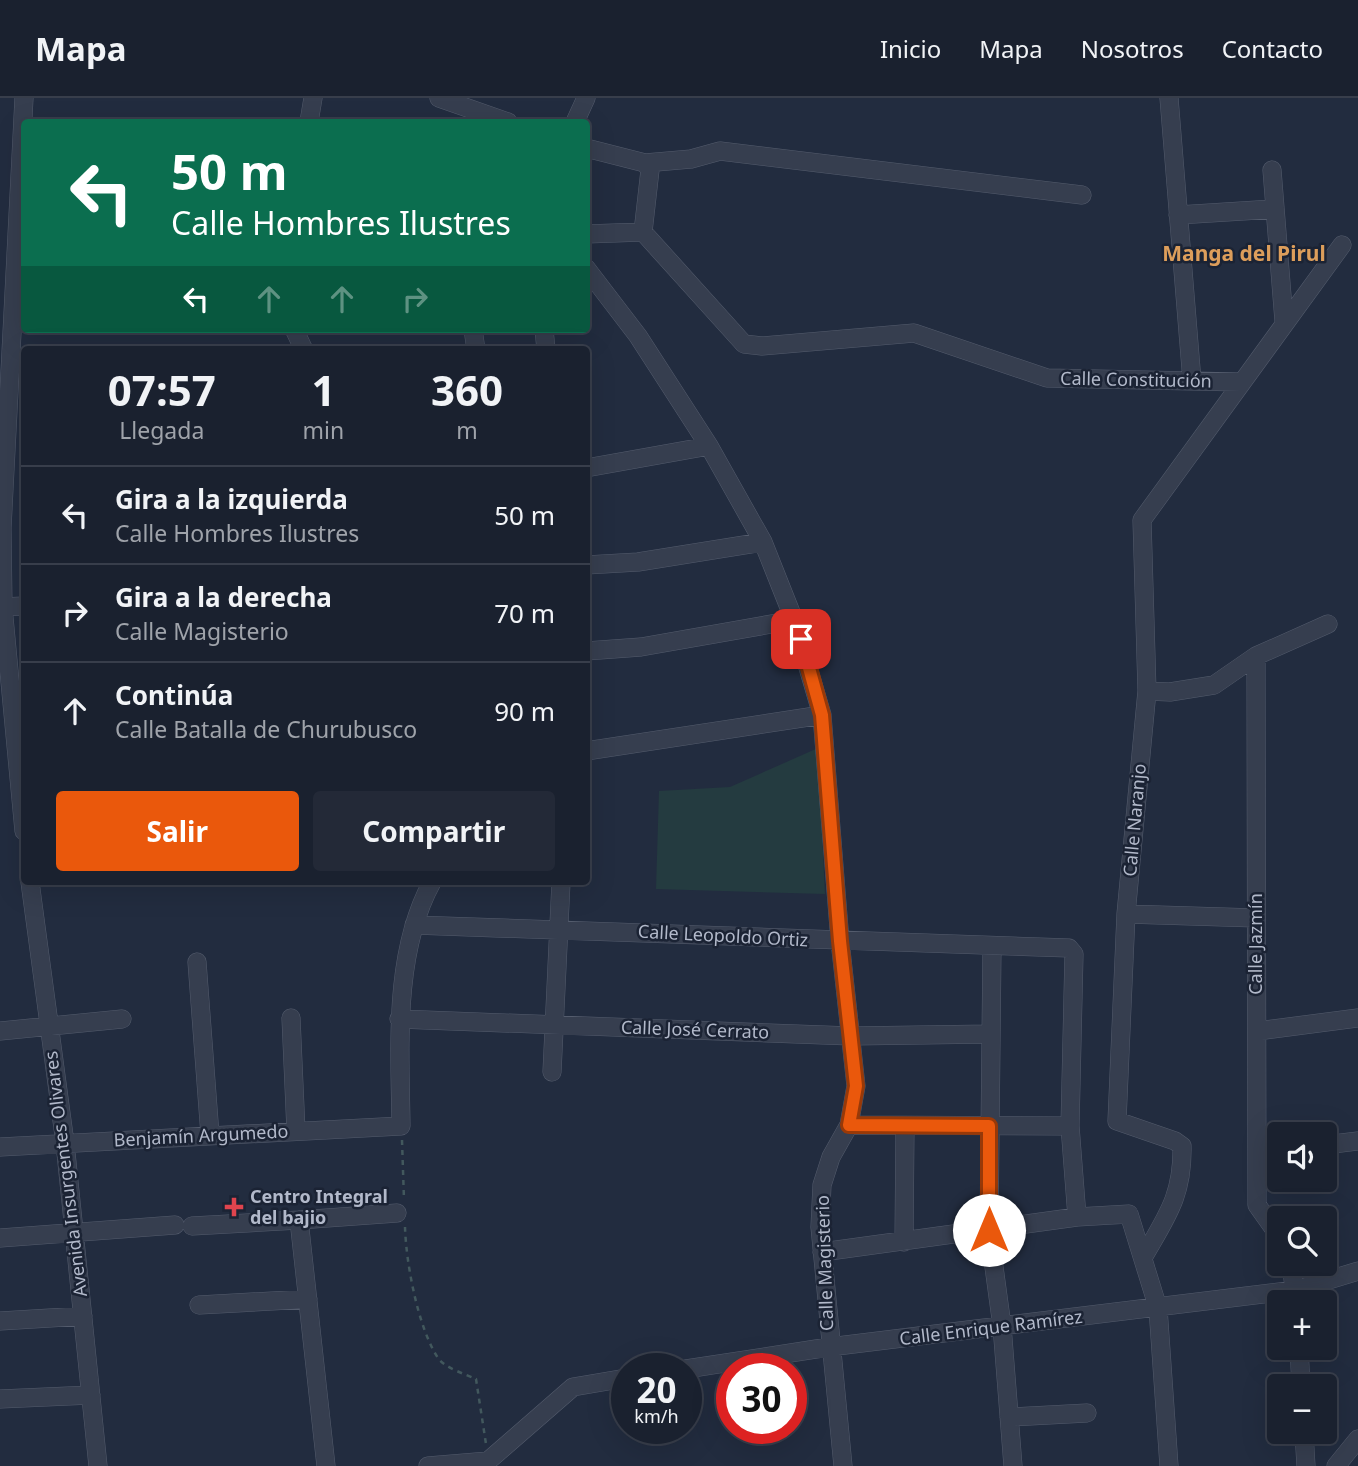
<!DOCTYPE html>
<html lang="es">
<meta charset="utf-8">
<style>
body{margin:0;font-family:"Noto Sans",sans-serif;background:#232937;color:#f1f3f6;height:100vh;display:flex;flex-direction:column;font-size:26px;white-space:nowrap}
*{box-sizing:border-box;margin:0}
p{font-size:23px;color:#9fa3aa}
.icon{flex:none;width:38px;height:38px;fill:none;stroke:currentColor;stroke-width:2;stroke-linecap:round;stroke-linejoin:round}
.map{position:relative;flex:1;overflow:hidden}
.panel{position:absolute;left:21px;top:248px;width:569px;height:539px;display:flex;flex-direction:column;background:#1a212f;border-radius:7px;box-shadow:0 7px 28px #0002,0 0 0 2px #383e4b}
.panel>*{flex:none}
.guide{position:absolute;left:21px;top:21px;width:569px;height:214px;border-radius:7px;box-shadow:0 7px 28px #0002,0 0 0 2px #383e4b;background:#0b6e4f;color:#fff;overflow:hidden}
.controls{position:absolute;left:1267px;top:1024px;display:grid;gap:14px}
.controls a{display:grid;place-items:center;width:70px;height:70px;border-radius:7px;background:#1a212f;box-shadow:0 7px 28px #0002,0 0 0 2px #383e4b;font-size:35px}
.speed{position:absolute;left:611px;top:1255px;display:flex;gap:14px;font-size:35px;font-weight:700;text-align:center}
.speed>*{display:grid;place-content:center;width:91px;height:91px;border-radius:50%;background:#1a212f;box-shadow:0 7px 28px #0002,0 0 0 2px #383e4b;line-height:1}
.speed small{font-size:18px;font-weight:400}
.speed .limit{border:10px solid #d22;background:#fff;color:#111}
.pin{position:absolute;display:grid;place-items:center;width:60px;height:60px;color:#fff;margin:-30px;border-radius:14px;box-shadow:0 4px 10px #0006}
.me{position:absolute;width:77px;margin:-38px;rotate:0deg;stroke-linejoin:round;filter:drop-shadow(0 0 5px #0008)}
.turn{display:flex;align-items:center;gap:24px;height:147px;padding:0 35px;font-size:32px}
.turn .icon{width:91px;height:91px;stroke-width:2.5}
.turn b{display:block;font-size:49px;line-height:60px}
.lanes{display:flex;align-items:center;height:66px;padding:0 35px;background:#0003;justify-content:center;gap:35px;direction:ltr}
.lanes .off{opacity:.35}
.eta{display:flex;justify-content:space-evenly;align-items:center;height:119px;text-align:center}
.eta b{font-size:42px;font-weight:700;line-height:49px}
.cta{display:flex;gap:14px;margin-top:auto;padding:14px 35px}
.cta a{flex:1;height:80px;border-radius:7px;background:#ea580c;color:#fff;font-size:28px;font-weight:700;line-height:80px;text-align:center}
.cta a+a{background:#232937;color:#f1f3f6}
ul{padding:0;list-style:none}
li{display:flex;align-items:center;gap:21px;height:98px;padding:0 35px;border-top:2px solid #383e4b}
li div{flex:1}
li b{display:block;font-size:26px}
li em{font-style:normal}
header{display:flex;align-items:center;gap:42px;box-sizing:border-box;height:98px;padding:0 35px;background:#1a212f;border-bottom:2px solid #383e4b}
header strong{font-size:33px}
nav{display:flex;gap:38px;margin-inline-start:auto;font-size:24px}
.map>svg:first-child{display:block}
.green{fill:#243b40}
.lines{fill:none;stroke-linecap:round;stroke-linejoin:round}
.minor-casing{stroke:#545c6d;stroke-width:19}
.path{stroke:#42585d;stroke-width:2.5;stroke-dasharray:5 5;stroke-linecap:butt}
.minor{stroke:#363e4f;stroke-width:18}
.route-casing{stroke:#983908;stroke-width:18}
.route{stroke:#ea580c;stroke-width:12}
.health-dot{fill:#e0444e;stroke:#1b2334;stroke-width:2.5}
.labels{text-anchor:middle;stroke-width:5;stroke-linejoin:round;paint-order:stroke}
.street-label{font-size:18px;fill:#b2b9ca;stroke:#1b2334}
.poi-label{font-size:18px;font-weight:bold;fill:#b2b9ca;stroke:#1b2334;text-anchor:start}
.quarter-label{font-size:21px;font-weight:bold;fill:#dd9e5b;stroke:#1b2334}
</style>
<header>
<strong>Mapa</strong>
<nav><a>Inicio</a><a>Mapa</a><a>Nosotros</a><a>Contacto</a></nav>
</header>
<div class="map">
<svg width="1358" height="1368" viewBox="0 0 1358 1368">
<rect width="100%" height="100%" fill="#222c3f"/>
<path class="green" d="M818 650 825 796 656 791 659 693 730 689Z"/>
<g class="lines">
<defs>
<path id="minor" d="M24 0 2 430 3 509 24 733
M439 0 508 24
M1169 0 1192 283
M309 24 313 0
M575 24 586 0
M586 50 645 65 691 61 720 53 1082 97
M1272 72 1284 223
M1178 117 1274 111
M643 134 744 246 762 248 914 235 1047 280 1241 284
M643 134 650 72 645 65
M586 136 643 134
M586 170 638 238 709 348 763 444 794 522 822 617 840 843 856 988 849 1027 831 1059 822 1087 820 1129 843 1368
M294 231 304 252
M473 231 476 252
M544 231 546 252
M586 370 709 348
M586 467 638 464 763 444
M0 509 24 508
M586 553 641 549 794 522
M1256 558 1257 1107 1279 1138
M1147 593 1170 594 1214 587 1256 558 1328 526
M586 653 822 617
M30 784 65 1045 98 1368
M1126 816 1256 820
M414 827 1069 850 1074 856 1070 1028 1077 1119
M992 849 989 1132 1002 1228 1013 1368
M197 864 210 1037
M291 920 296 1033
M399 921 851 938 991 936
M0 933 122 921
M1257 933 1358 920
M552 974 561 784
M849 1027 1070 1028
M1325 1047 1358 1043
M0 1049 401 1028C400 949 393 855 432 784
M1257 1056 1279 1053
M299 1122 397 1115
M192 1128 299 1122 326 1368
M0 1140 175 1127
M904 1144 905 1028
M822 1154 1077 1119 1129 1116 1158 1210 1169 1368
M1144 1158C1167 1118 1183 1097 1182 1048L1175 1043 1117 1023 1126 816 1147 593 1142 422 1342 147
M1291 1166 1296 1204
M199 1207 308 1201
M0 1223 83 1218
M1299 1250 1301 1288
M686 1271 829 1249 1296 1192 1358 1173
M0 1301 91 1297
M1009 1319 1087 1315
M1304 1334 1306 1368
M488 1363 573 1289 626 1280
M428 1368 488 1363
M1336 1368 1358 1341"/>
</defs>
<use href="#minor" class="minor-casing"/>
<path class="path" d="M402 1042 404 1102
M405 1129C406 1165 418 1230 438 1260 445 1270 465 1276 476 1281L486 1346"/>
<use href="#minor" class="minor"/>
</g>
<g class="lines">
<defs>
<path id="route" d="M801 541 822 617 840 843 856 988 849 1027 989 1028V1132"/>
</defs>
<use href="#route" class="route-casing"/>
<use href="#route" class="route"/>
</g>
<path class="health-dot" d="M230.5 1098.5h7v7h7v7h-7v7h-7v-7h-7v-7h7z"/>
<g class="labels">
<g class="street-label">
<text transform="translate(1136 282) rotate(1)" y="6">Calle Constitución</text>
<text transform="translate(1135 722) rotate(-85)" y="6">Calle Naranjo</text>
<text transform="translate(723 838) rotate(3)" y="6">Calle Leopoldo Ortiz</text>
<text transform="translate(1256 846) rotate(-90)" y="6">Calle Jazmín</text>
<text transform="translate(695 932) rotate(2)" y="6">Calle José Cerrato</text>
<text transform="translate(201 1038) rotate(-3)" y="6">Benjamín Argumedo</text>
<text transform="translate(66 1076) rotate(-97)" y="6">Avenida Insurgentes Olivares</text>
<text transform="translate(825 1165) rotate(-92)" y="6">Calle Magisterio</text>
<text transform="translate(991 1230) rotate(-7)" y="6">Calle Enrique Ramírez</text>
</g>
<g class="poi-label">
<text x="250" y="1105">Centro Integral<tspan x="250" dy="21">del bajio</tspan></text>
</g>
<g class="quarter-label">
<text x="1244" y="163">Manga del Pirul</text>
</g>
</g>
</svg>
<div class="controls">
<a><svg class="icon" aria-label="sound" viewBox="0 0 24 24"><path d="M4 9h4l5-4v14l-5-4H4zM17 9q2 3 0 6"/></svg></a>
<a><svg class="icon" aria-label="search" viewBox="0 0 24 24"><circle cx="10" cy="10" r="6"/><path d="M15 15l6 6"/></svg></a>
<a>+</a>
<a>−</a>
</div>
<div class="speed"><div>20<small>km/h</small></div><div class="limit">30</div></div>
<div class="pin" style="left:801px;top:541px;background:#d93025"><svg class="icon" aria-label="arrive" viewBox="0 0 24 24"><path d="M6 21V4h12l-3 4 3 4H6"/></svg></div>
<svg class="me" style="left:989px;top:1132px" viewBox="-20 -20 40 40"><circle r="19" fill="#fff"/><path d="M0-13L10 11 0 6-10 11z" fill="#ea580c"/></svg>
<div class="guide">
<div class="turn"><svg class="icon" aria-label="left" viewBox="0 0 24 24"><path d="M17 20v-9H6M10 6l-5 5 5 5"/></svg><div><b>50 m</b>Calle Hombres Ilustres</div></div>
<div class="lanes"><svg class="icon" aria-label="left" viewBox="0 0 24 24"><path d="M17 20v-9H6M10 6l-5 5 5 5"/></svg><svg class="icon off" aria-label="ahead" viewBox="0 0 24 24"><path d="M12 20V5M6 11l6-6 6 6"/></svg><svg class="icon off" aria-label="ahead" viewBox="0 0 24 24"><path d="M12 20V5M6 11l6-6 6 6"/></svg><svg class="icon off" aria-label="right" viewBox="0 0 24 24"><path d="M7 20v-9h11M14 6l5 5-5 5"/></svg></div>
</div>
<section class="panel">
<div class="eta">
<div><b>07:57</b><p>Llegada</p></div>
<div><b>1</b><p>min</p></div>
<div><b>360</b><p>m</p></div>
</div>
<ul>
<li><svg class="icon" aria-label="left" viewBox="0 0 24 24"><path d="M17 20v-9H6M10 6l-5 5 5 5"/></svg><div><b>Gira a la izquierda</b><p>Calle Hombres Ilustres</p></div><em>50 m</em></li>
<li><svg class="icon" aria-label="right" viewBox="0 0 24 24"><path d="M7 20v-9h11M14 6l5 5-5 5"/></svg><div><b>Gira a la derecha</b><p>Calle Magisterio</p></div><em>70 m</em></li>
<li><svg class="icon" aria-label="ahead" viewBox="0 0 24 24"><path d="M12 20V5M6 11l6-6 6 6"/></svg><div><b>Continúa</b><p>Calle Batalla de Churubusco</p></div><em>90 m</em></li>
</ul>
<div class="cta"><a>Salir</a><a>Compartir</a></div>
</section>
</div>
